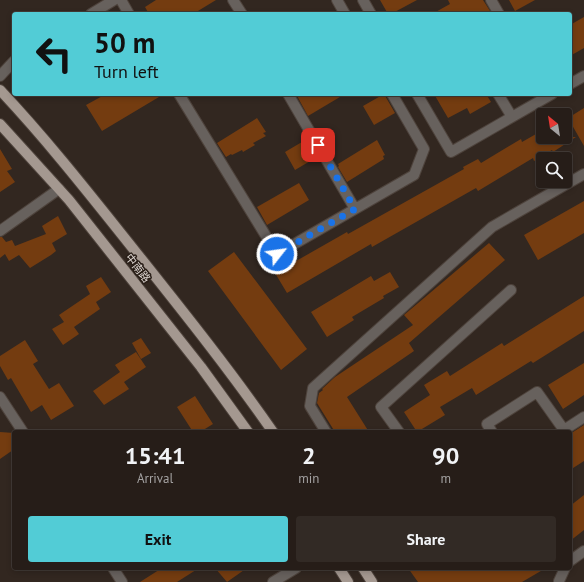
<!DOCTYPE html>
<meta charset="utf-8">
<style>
body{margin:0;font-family:"PT Sans","Noto Sans SC",sans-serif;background:#322a25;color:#f1f3f6;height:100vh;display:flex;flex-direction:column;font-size:15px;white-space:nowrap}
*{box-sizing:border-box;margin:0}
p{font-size:13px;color:#a4a2a2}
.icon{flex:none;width:22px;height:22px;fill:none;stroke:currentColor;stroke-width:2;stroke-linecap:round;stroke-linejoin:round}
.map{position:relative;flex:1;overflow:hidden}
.panel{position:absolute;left:12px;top:430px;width:560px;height:140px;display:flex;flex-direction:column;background:#261d18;border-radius:4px;box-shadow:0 2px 6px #0003,0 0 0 1px #423b37}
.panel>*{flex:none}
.banner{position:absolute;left:12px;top:12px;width:560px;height:84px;border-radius:4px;box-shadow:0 2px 6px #0003,0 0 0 1px #423b37;background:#52ccd6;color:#111;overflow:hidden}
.needle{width:26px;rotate:330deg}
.fabs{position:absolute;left:536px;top:108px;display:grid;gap:8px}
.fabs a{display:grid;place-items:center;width:36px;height:36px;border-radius:4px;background:#261d18;box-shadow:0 2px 6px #0003,0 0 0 1px #423b37;font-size:20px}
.pin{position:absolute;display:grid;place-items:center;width:34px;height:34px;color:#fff;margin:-17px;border-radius:8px;box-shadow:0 2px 6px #0006}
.me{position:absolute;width:44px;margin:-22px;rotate:60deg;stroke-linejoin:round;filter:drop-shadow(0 0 3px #0008)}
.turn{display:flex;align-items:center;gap:14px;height:84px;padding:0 16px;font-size:18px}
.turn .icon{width:52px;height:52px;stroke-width:2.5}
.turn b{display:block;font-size:28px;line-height:34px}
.eta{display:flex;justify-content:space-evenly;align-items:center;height:68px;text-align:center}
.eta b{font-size:24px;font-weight:700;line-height:28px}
.cta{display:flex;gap:8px;margin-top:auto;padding:8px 16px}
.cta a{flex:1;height:46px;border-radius:4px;background:#52ccd6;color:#111;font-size:16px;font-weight:700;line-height:46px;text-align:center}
.cta a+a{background:#322a25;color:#f1f3f6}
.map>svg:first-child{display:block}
.building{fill:#743c10}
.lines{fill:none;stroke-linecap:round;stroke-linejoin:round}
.minor-casing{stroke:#4e433c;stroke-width:12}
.major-casing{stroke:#4e433c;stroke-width:12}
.minor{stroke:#67615d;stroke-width:10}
.major{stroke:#a49890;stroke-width:10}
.route{stroke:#1a73e8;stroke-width:7;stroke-dasharray:0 12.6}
.labels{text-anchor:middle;stroke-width:3;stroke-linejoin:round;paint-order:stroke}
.street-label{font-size:11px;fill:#ded7d2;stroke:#281d16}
</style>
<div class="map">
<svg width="584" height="582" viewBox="0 0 584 582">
<rect width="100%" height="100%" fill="#322720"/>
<path class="building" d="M156 0H216L193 14H149L145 7Z
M380 0H417L391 14H388Z
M448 0H483L492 14H432L450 4Z
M509 0H535L515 11Z
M584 17V48L570 56V25Z
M106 94H164L102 131 86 105Z
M296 94H345L308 116Z
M384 94 395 113 374 125 363 106Z
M434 94H486L491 102 470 114 467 108 448 118Z
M584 108V146L568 118Z
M257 118 266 132 263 133 266 136 253 143 255 145 243 152 242 150 232 155 231 154 226 157 217 143Z
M543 130V137H576L553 152 552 150 534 161 533 158 478 191 476 188 372 247 371 244 287 293 275 273 347 232 348 234 464 169 463 167 478 159 481 163 521 139 522 142Z
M307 139 317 157 295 170 285 152Z
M377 140 385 155 383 156 384 159 347 182 338 167 339 166 338 164Z
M0 149 12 169 7 171 15 182 0 192Z
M299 183 309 200 267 225 257 207Z
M584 201V233L538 260 524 235Z
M58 216 67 234 52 243 56 251 51 255 30 268 19 255 9 261 5 254 0 258V237H2L6 242 12 240 15 246 46 234 42 226Z
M489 243 505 260 409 343 414 351 347 397 369 432H335L317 403 319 393 323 390 322 389 335 377 413 325 404 315Z
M234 252 307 349 281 370 208 271Z
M390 272 399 287 383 296 384 298 352 317 354 320 327 337 311 312 371 276 374 281Z
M101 277 111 292 96 302 100 309 74 327 79 334 63 345 52 329 64 322 59 315 90 294 86 286Z
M584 296V331L533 363 531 361 476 395 472 388 440 407 445 415 417 432 404 412 430 395 424 385 447 371 450 376 502 343 504 346Z
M141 338 151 353 141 359 132 343Z
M25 340 38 361 33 364 49 389 59 383 74 406 51 420 42 405 31 412 11 378 8 380 0 366V356Z
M136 352 146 367 124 382 129 389 104 405 93 391 120 372 115 365Z
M584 363V395L563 409 548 385Z
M195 396 213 424 200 432H193L177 407Z
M584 425V461L570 470V434Z
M0 432 14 433 13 450 0 459Z
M584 495V530L570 541V506Z
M162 568H199L177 582H140Z
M215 568H247L227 582Z
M408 568H546L522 582H418Z"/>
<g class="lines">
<defs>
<path id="minor" d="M121 0 129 14
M233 0 242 14
M337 0 345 14
M363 0 371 14
M491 0 499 14
M91 14 114 0
M0 76 14 61
M570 84 584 76
M179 94 277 254 414 175 424 149 392 94
M288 94 355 209
M417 94 451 152 552 94
M498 94 512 117
M0 231 59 189
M0 397 23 432
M326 432 310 406 313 388 492 227 584 174
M399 432 381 407 511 290
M492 432 487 424 537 392 564 430 584 417
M570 561 584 551
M113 568 122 582
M559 581 565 568
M273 582 296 568"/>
<path id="major" d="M0 90C48 141 91 196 135 251 182 310 230 370 273 432
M0 124 69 200 201 367 248 432
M339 568 348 582
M363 568 372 582"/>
</defs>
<use href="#minor" class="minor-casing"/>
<use href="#major" class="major-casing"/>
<use href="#minor" class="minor"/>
<use href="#major" class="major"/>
</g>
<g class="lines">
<path class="route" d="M277 254 355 209 318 145"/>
</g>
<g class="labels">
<g class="street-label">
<text transform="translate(138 268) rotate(52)" y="4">中南路</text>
</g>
</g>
</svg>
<div class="fabs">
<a><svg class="needle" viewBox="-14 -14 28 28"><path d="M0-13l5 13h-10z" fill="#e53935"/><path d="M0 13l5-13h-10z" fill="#a4a2a2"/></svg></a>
<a><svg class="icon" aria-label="search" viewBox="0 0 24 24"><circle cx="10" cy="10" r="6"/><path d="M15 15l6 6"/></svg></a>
</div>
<div class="pin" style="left:318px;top:145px;background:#d93025"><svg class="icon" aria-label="arrive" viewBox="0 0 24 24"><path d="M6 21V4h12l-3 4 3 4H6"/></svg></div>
<svg class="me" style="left:277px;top:254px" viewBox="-20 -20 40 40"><circle r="17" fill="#1a73e8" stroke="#fff" stroke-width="3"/><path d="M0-11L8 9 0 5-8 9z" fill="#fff"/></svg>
<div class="banner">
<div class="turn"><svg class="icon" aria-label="left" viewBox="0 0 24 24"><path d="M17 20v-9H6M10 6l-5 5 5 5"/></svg><div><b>50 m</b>Turn left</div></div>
</div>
<section class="panel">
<div class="eta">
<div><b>15:41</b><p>Arrival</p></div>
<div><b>2</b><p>min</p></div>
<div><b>90</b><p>m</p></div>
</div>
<div class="cta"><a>Exit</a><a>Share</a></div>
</section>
</div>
